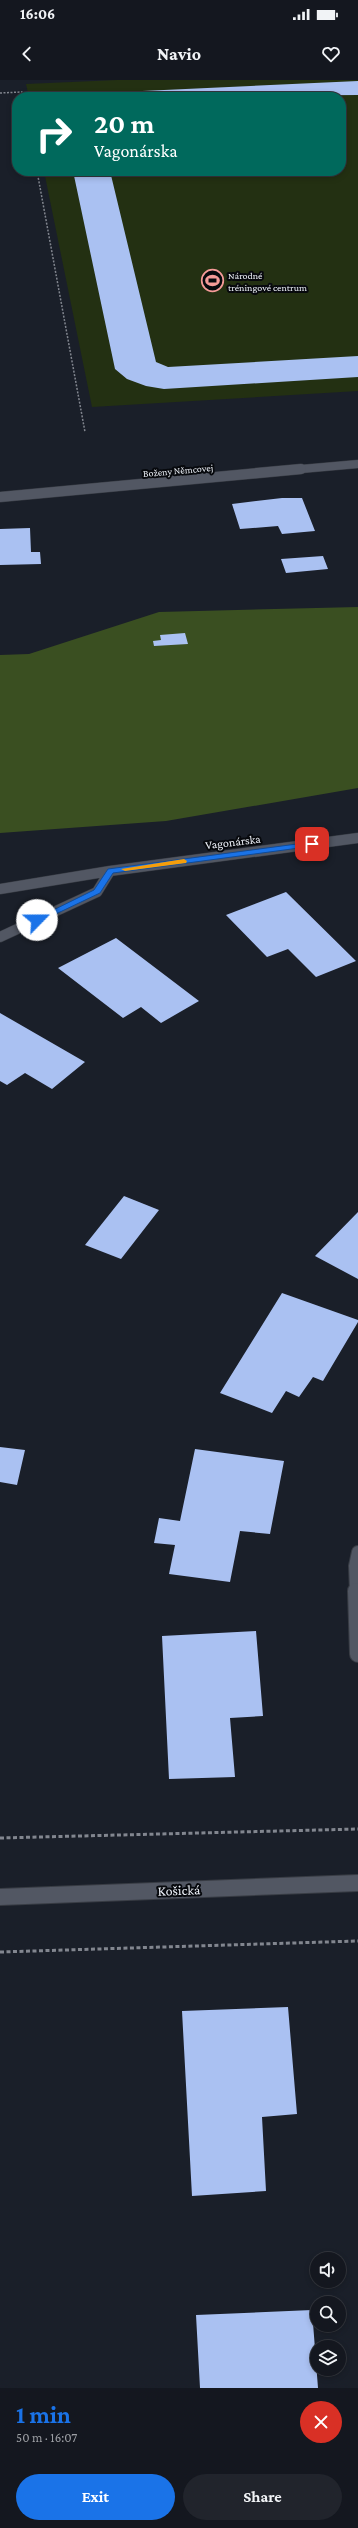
<!DOCTYPE html>
<meta charset="utf-8">
<style>
body{margin:0;font-family:"Crimson Pro",serif;background:#21242c;color:#f1f3f6;height:100vh;display:flex;flex-direction:column;font-size:15px;white-space:nowrap}
*{box-sizing:border-box;margin:0}
p{font-size:13px;color:#9d9fa4}
.icon{flex:none;width:22px;height:22px;fill:none;stroke:currentColor;stroke-width:2;stroke-linecap:round;stroke-linejoin:round}
.map{position:relative;height:2308px;overflow:hidden}
.drawer{display:flex;flex-direction:column;background:#14171f;flex:1}
.drawer>*{flex:none}
.banner{position:absolute;left:12px;top:12px;width:334px;height:84px;border-radius:16px;box-shadow:0 2px 6px #0003,0 0 0 1px #33363d;background:#00695c;color:#fff;overflow:hidden}
.buttons{position:absolute;left:310px;top:2172px;display:grid;gap:8px}
.buttons a{display:grid;place-items:center;width:36px;height:36px;border-radius:50%;background:#14171f;box-shadow:0 2px 6px #0003,0 0 0 1px #33363d;font-size:20px}
.pin{position:absolute;display:grid;place-items:center;width:34px;height:34px;color:#fff;margin:-17px;border-radius:8px;box-shadow:0 2px 6px #0006}
.me{position:absolute;width:44px;margin:-22px;rotate:67deg;stroke-linejoin:round;filter:drop-shadow(0 0 3px #0008)}
.turn{display:flex;align-items:center;gap:14px;height:84px;padding:0 16px;font-size:18px}
.turn .icon{width:52px;height:52px;stroke-width:2.5}
.turn b{display:block;font-size:28px;line-height:34px}
.round{display:grid;place-items:center;flex:none;width:42px;height:42px;border-radius:21px;background:#21242c}
.summary{display:flex;align-items:center;justify-content:space-between;height:68px;padding:0 16px}
h1{font-size:24px;font-weight:700;line-height:30px;color:#1a73e8}
.button{display:flex;gap:8px;margin-top:auto;padding:8px 16px}
.button a{flex:1;height:46px;border-radius:24px;background:#1a73e8;color:#fff;font-size:16px;font-weight:700;line-height:46px;text-align:center}
.button a+a{background:#21242c;color:#f1f3f6}
.status{display:flex;justify-content:space-between;align-items:center;height:28px;padding:0 20px;background:#14171f;direction:ltr}
.status svg{height:11px;fill:currentColor}
header{display:flex;justify-content:space-between;align-items:center;height:52px;padding:0 16px;background:#14171f;font-size:18px;font-weight:700}
.map>svg:first-child{display:block}
.green{fill:#233012}
.forest{fill:#3a4f21}
.building{fill:#aac1f2}
.lines{fill:none;stroke-linecap:round;stroke-linejoin:round}
.street-far3-casing{stroke:#383c44;stroke-width:9}
.street-far2-casing{stroke:#383c44;stroke-width:11}
.street-far1-casing{stroke:#383c44;stroke-width:14}
.street-casing{stroke:#383c44;stroke-width:18}
.path-far1{stroke:#82868f;stroke-width:1.5;stroke-dasharray:2 1.5;stroke-linecap:butt}
.path{stroke:#82868f;stroke-width:3;stroke-dasharray:4 2.5;stroke-linecap:butt}
.street-far3{stroke:#525763;stroke-width:8}
.street-far2{stroke:#525763;stroke-width:10}
.street-far1{stroke:#525763;stroke-width:12}
.street{stroke:#525763;stroke-width:16}
.route{fill:#1a73e8;stroke:#114b97}
.slow{fill:#f59e0b}
.labels{text-anchor:middle;stroke-width:4;stroke-linejoin:round;paint-order:stroke}
.far-poi-label{font-size:10px;fill:#edf1f8;stroke:#07090d;text-anchor:start}
.far-street-label{font-size:10px;fill:#edf1f8;stroke:#07090d}
.street-label{font-size:12px;fill:#edf1f8;stroke:#07090d}
.near-street-label{font-size:14px;fill:#edf1f8;stroke:#07090d}
</style>
<div class="status"><b>16:06</b><svg viewBox="0 0 49 12"><path d="M0 12V9h3v3zM5 12V6h3v6zM10 12V3h3v9zM15 12V0h3v12zM26 1h20v11H26zM47 4h2v5h-2z"/></svg></div>
<header><svg class="icon" aria-label="back" viewBox="0 0 24 24"><path d="M15 5l-7 7 7 7"/></svg>Navio<svg class="icon" aria-label="heart" viewBox="0 0 24 24"><path d="M12 20l-8-8c-3-5 5-10 8-4 3-6 11-1 8 4z"/></svg></header>
<div class="map">
<svg width="358" height="2308" viewBox="0 0 358 2308">
<rect width="100%" height="100%" fill="#1a1f29"/>
<path class="green" d="M117 0H358V311L92 327 44 91H341V17H29L26 4Z"/>
<path class="forest" d="M358 527V708L166 741 0 753V575L29 574 159 532Z"/>
<path class="building" d="M358 1V15L81 17 99 13Z
M73 91H110L156 282 168 287 358 276V297L164 309 146 306 127 299 115 289Z
M282 418H302L315 451 282 454 278 446 240 449 232 424Z
M30 448 31 472H40L41 484 0 485V449Z
M323 476 328 489 286 493 281 479Z
M185 553 188 564 154 566 153 561 161 560 160 555Z
M286 812 356 881 316 897 288 869 267 877 226 835Z
M116 858 199 921 161 943 141 927 123 938 58 888Z
M0 933 85 982 52 1009 25 993 7 1005 0 1001Z
M124 1116 159 1130 121 1179 85 1165Z
M358 1132V1199L315 1176Z
M282 1213 358 1240V1242L323 1301 313 1297 299 1317 286 1311 272 1333 220 1313Z
M0 1367 25 1370 17 1405 0 1402Z
M195 1369 284 1381 270 1454 240 1451 230 1502 169 1494 175 1465 154 1463 159 1438 180 1441Z
M256 1551 263 1636 230 1638 235 1697 169 1699 162 1556Z
M288 1927 297 2034 262 2037 266 2111 192 2116 182 1931Z
M312 2230 318 2308H200L196 2235Z"/>
<g class="lines">
<defs>
<path id="street-far3" d="M290 390 358 384"/>
<path id="street-far2" d="M0 417 301 389
M0 809 110 791 358 758
M0 857 97 812 110 791"/>
<path id="street-far1" d="M356 1512 355 1486 358 1472"/>
<path id="street" d="M356 1511 358 1574
M0 1817 358 1803"/>
</defs>
<use href="#street-far3" class="street-far3-casing"/>
<use href="#street-far2" class="street-far2-casing"/>
<use href="#street-far1" class="street-far1-casing"/>
<use href="#street" class="street-casing"/>
<path class="path-far1" d="M0 13 22 12 23 17
M37 91 85 352"/>
<path class="path" d="M0 1758 358 1749
M0 1872 358 1861"/>
<use href="#street-far3" class="street-far3"/>
<use href="#street-far2" class="street-far2"/>
<use href="#street-far1" class="street-far1"/>
<use href="#street" class="street"/>
</g>
<path class="route" d="M312 762 314 763V766L113 793 100 813 39 842 33 840 94 810 108 789Z"/>
<path class="slow" d="M184 779 187 781 186 783 125 791 121 789Z"/>
<defs>
<symbol id="stadium-ring" viewBox="-11 -11 22 22"><circle r="9.5" fill="#07090d" stroke="#f59b98" stroke-width="1.5"/><path d="M0-5a6.5 5 0 1 0 0 10a6.5 5 0 1 0 0-10ZM-3.5-1.8h7v3.6h-7Z" fill="#f59b98"/></symbol>
</defs>
<g fill-rule="evenodd">
<use href="#stadium-ring" x="200" y="188" width="25" height="25"/>
</g>
<g class="labels">
<g class="far-poi-label">
<text x="228" y="199">Národné<tspan x="228" dy="12">tréningové centrum</tspan></text>
</g>
<g class="far-street-label">
<text transform="translate(178 390) rotate(-5)" y="4">Boženy Němcovej</text>
</g>
<g class="street-label">
<text transform="translate(233 762) rotate(-7)" y="4">Vagonárska</text>
</g>
<g class="near-street-label">
<text transform="translate(179 1810) rotate(-2)" y="5">Košická</text>
</g>
</g>
</svg>
<div class="buttons">
<a><svg class="icon" aria-label="sound" viewBox="0 0 24 24"><path d="M4 9h4l5-4v14l-5-4H4zM17 9q2 3 0 6"/></svg></a>
<a><svg class="icon" aria-label="search" viewBox="0 0 24 24"><circle cx="10" cy="10" r="6"/><path d="M15 15l6 6"/></svg></a>
<a><svg class="icon" aria-label="layers" viewBox="0 0 24 24"><path d="M12 4l9 5-9 5-9-5zM3 14l9 5 9-5"/></svg></a>
</div>
<div class="pin" style="left:312px;top:764px;background:#d93025"><svg class="icon" aria-label="arrive" viewBox="0 0 24 24"><path d="M6 21V4h12l-3 4 3 4H6"/></svg></div>
<svg class="me" style="left:37px;top:840px" viewBox="-20 -20 40 40"><circle r="19" fill="#fff"/><path d="M0-13L10 11 0 6-10 11z" fill="#1a73e8"/></svg>
<div class="banner">
<div class="turn"><svg class="icon" aria-label="right" viewBox="0 0 24 24"><path d="M7 20v-9h11M14 6l5 5-5 5"/></svg><div><b>20 m</b>Vagonárska</div></div>
</div>
</div>
<section class="drawer">
<div class="summary"><div><h1>1 min</h1><p>50 m · 16:07</p></div><a class="round" style="background:#d93025;color:#fff"><svg class="icon" aria-label="close" viewBox="0 0 24 24"><path d="M6 6l12 12M18 6L6 18"/></svg></a></div>
<div class="button"><a>Exit</a><a>Share</a></div>
</section>
